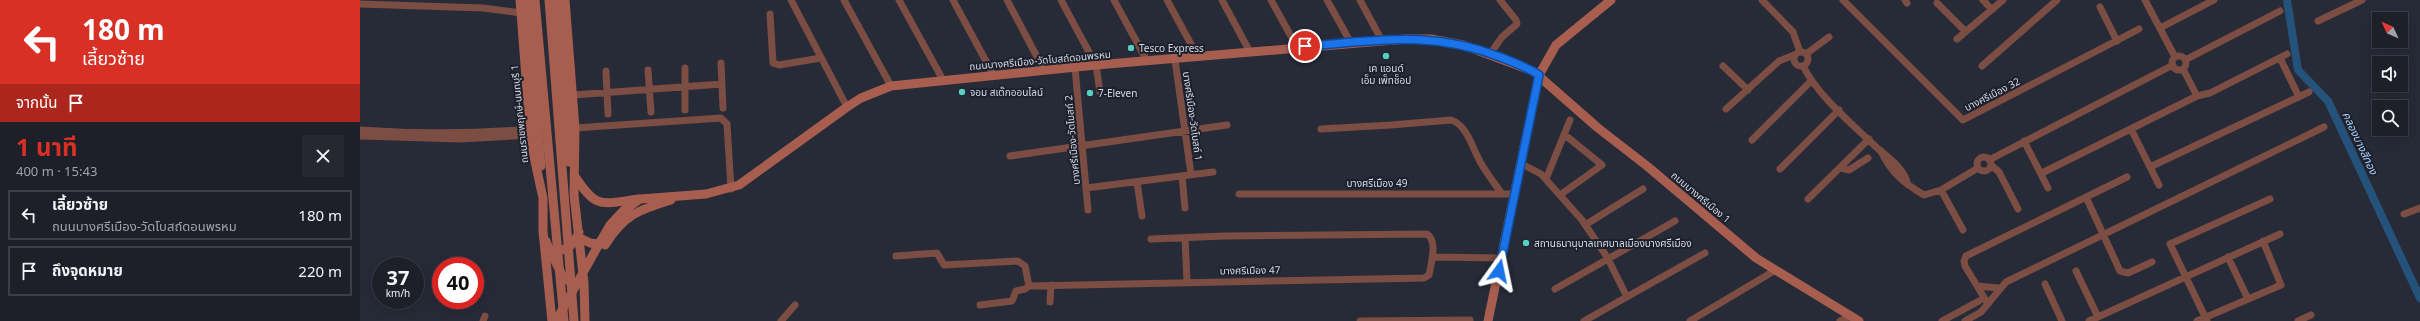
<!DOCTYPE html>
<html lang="th">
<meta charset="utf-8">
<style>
body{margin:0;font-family:"Noto Sans","Noto Sans Thai",sans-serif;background:#252831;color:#f1f3f6;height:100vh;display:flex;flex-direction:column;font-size:15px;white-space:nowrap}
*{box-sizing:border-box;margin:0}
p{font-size:13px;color:#a0a3a8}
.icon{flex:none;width:22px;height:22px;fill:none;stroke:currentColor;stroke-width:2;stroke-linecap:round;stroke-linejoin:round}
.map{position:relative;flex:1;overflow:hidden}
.details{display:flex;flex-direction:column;background:#1d2029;width:360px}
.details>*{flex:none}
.banner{background:#d93025;color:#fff;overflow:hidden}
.needle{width:26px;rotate:314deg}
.controls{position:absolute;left:2012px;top:12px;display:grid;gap:8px}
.controls a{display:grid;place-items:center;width:36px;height:36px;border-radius:0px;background:#1d2029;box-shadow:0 4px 16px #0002,0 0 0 1px #3b3e46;font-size:20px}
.speed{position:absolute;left:12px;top:257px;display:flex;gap:8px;font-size:20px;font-weight:700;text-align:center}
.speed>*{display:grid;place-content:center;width:52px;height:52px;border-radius:50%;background:#1d2029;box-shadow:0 4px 16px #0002,0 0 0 1px #3b3e46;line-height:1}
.speed small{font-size:10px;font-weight:400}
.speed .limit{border:6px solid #d22;background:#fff;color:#111}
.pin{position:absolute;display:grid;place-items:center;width:34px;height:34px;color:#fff;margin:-17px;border:2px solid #fff;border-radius:50%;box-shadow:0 1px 4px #0007}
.me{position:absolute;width:44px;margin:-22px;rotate:12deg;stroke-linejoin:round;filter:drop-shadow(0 0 3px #0008)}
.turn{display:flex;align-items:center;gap:14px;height:84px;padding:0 16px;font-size:18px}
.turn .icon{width:52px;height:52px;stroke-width:2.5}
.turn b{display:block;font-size:28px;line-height:34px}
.then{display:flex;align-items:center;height:38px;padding:0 16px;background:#0003;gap:8px;font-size:15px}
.round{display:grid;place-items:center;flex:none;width:42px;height:42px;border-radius:0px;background:#252831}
.overview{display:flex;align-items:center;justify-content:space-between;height:68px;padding:0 16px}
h1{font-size:24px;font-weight:700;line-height:30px;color:#d93025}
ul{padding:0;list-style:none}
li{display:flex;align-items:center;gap:12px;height:50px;margin:0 8px 6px;padding:0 8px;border:2px solid #3b3e46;border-radius:0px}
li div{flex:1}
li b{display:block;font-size:15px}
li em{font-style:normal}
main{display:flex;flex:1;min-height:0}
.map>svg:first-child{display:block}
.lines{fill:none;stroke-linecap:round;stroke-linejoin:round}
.canal{stroke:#25527b;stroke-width:8}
.street{stroke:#7b4d43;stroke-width:7}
.secondary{stroke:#a75e4f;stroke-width:9}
.secondary-bridge{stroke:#a75e4f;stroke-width:9}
.route-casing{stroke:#114b97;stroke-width:10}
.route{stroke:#1a73e8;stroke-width:7}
.poi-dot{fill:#57cec2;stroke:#1d202d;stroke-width:1.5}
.labels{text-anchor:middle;stroke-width:4;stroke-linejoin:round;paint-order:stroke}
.poi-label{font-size:10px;fill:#d7dae2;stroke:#1d202d;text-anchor:start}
.street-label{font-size:10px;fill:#d7dae2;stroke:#1d202d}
.water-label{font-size:11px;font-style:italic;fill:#a9d0f7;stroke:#1d202d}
</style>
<main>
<section class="details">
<div class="banner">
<div class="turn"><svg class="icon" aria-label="left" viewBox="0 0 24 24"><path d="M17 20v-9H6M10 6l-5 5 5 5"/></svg><div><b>180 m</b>เลี้ยวซ้าย</div></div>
<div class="then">จากนั้น<svg class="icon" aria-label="arrive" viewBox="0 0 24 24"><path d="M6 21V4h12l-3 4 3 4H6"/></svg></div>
</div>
<div class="overview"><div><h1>1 นาที</h1><p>400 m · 15:43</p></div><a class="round"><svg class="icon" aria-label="close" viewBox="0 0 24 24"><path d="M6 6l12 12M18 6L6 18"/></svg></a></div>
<ul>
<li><svg class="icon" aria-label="left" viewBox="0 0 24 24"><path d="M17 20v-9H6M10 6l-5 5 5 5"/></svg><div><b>เลี้ยวซ้าย</b><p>ถนนบางศรีเมือง-วัดโบสถ์ดอนพรหม</p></div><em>180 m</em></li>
<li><svg class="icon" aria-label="arrive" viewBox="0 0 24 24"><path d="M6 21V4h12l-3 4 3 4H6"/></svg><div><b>ถึงจุดหมาย</b></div><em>220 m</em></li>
</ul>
</section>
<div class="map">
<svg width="2060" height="321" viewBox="0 0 2060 321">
<rect width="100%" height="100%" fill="#272a37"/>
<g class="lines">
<path class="canal" d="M1927 0 1938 70 1968 101 2060 298"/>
<path class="street" d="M431 0 487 107
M484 0 531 86
M539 0 583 80
M593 0 634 76
M647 0 684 70
M701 0 736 65 740 92
M754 0 787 61
M807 0 838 57
M862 0 890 52
M911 0 937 47
M967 0 991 43
M1000 0 1021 39
M1402 0 1433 32 1440 52
M1483 0 1603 120 1779 29
M1545 0 1547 3
M1623 0 1632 10
M1785 0 1815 57
M1577 3 1605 31
M0 4 123 8 161 13
M1740 7 1757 41
M410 14 413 63 419 65 461 58
M1958 21 2002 0
M1800 28 1854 0
M1597 39 1643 0
M1434 59a7 7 0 1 1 14 0a7 7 0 1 1-14 0Z
M1130 54 1142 37 1157 24 1156 20 1140 0
M1446 54 1469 37
M1812 63a7 7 0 1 1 14 0a7 7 0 1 1-14 0Z
M1920 58 1939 97
M815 60 831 174
M1825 60 1920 11
M361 63 363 108
M1363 66 1388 90
M1443 66C1459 97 1490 122 1515 146 1528 158 1544 167 1548 185
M1622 66 1697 0
M325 68V110
M715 68 728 210
M1823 69 1837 96
M288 70 291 112
M246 71 248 114
M213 95 362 84
M1366 109 1419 61 1434 55
M215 128 361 118 367 124 371 189
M961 129 1031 125 1091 120C1108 125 1113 151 1122 165 1128 175 1135 184 1142 194
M1771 129 1799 185
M0 130C57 134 113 134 170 129
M0 136 101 139 171 135
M1392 140 1451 81
M1664 141 1688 188
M1521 151C1531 173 1544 183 1564 195L1581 190 1618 168
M650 156 867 125
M1617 164a7 7 0 1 1 14 0a7 7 0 1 1-14 0Z
M1629 160 1813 65
M1160 163 1181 174 1222 220 1247 257 1267 297
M1631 165 1639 172 1658 209
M1790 167 1949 92
M1481 168 1489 170 1508 158
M1420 169 1479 110
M1682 173 1837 96 1850 93 1927 54
M822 176 825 208
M1186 179 1210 120
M777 182 782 216
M726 188 853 172
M1581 190 1603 230
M879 194H1154
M1200 195 1242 165 1205 135
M1726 197 1760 271 1768 273 1792 262
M1448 199 1509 139
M2044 214 2060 208
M1225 225 1283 189
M825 238 827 281
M536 256 577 253 584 265 658 261 665 266 669 286 1064 278 1069 275C1071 264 1078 241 1067 234L865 236 791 239
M1072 257 1141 258
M1868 257 1888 299
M1716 271 1738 317
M1685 284 1702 321
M1618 286 1639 288
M1195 289 1315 221
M690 302 691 285
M1628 304 1605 266 1604 261 1606 256 1767 177
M620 305 652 301 656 291 665 289 669 286
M123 321 125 316
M421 321 435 305
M1000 321 1110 320
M1224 321 1345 253
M1330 321 1414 271
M1480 321 1491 316
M1582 321 1619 301
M1605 321 1621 312 1646 282 1964 127
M1729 321 1920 234
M1837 321 1921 285 1903 241
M1847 321 1810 244 1910 199
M1938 321 1951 315"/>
<path class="secondary" d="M160 0 171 143 183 198V231L192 321
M168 0 181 166
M197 0 209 162
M205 0 215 128 214 195 224 283 225 321
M214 175C237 210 240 204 279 199
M220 238 230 243 239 244
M186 241 189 249C205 253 213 247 219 232
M245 245C264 215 278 210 311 200
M189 249 203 277 215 285
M196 321 239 244 250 225 263 211 280 199 346 194 379 185 487 107 501 98 531 86 736 65 1046 39H1071L1103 45 1173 71 1238 128 1287 166 1396 258 1499 321
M1128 321 1179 75 1196 45 1251 0"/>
<path class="secondary-bridge" d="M175 0 204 321
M189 0 214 321"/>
</g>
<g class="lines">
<defs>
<path id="route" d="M945 46C1018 41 1070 30 1140 57 1153 62 1167 67 1179 75L1139 271"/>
</defs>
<use href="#route" class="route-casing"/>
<use href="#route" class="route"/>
</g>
<g class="poi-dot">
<circle cx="771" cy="48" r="4"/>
<circle cx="1026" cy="56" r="4"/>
<circle cx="602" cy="92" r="4"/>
<circle cx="730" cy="93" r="4"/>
<circle cx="1166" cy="243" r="4"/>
</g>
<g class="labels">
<g class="poi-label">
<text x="779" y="52">Tesco Express</text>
<text x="1026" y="72" text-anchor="middle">เค แอนด์<tspan x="1026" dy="12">เอ็ม เพ็ทช็อป</tspan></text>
<text x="610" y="96">จอม สเต๊กออนไลน์</text>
<text x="738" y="97">7-Eleven</text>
<text x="1174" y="247">สถานธนานุบาลเทศบาลเมืองบางศรีเมือง</text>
</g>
<g class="street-label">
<text transform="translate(680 60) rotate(-5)" y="4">ถนนบางศรีเมือง-วัดโบสถ์ดอนพรหม</text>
<text transform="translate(1632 94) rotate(-27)" y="4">บางศรีเมือง 32</text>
<text transform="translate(159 114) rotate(-96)" y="4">ถนนราชพฤกษ์-นนทบุรี 1</text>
<text transform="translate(833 116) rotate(82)" y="4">บางศรีเมือง-วัดโบสถ์ 1</text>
<text transform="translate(712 140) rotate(-95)" y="4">บางศรีเมือง-วัดโบสถ์ 2</text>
<text x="1017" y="187">บางศรีเมือง 49</text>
<text transform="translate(1341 197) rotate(40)" y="4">ถนนบางศรีเมือง 1</text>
<text transform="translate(890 270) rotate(-1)" y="4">บางศรีเมือง 47</text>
</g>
<g class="water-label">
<text transform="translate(2000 143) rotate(65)" y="4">คลองบางสีทอง</text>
</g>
</g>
</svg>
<div class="controls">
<a><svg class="needle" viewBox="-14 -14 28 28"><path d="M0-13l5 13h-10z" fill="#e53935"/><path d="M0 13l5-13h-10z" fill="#a0a3a8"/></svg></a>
<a><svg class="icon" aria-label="sound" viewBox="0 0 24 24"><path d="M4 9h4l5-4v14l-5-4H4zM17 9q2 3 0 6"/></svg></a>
<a><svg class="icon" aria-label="search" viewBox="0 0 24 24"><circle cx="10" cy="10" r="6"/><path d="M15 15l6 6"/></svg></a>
</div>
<div class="speed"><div>37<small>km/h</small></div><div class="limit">40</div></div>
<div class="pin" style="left:945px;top:46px;background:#d93025"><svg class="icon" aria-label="arrive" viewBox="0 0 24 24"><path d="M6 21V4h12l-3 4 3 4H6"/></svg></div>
<svg class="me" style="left:1139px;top:271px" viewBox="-20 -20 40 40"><path d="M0-17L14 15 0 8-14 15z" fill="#1a73e8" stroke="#fff" stroke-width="4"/></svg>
</div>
</main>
